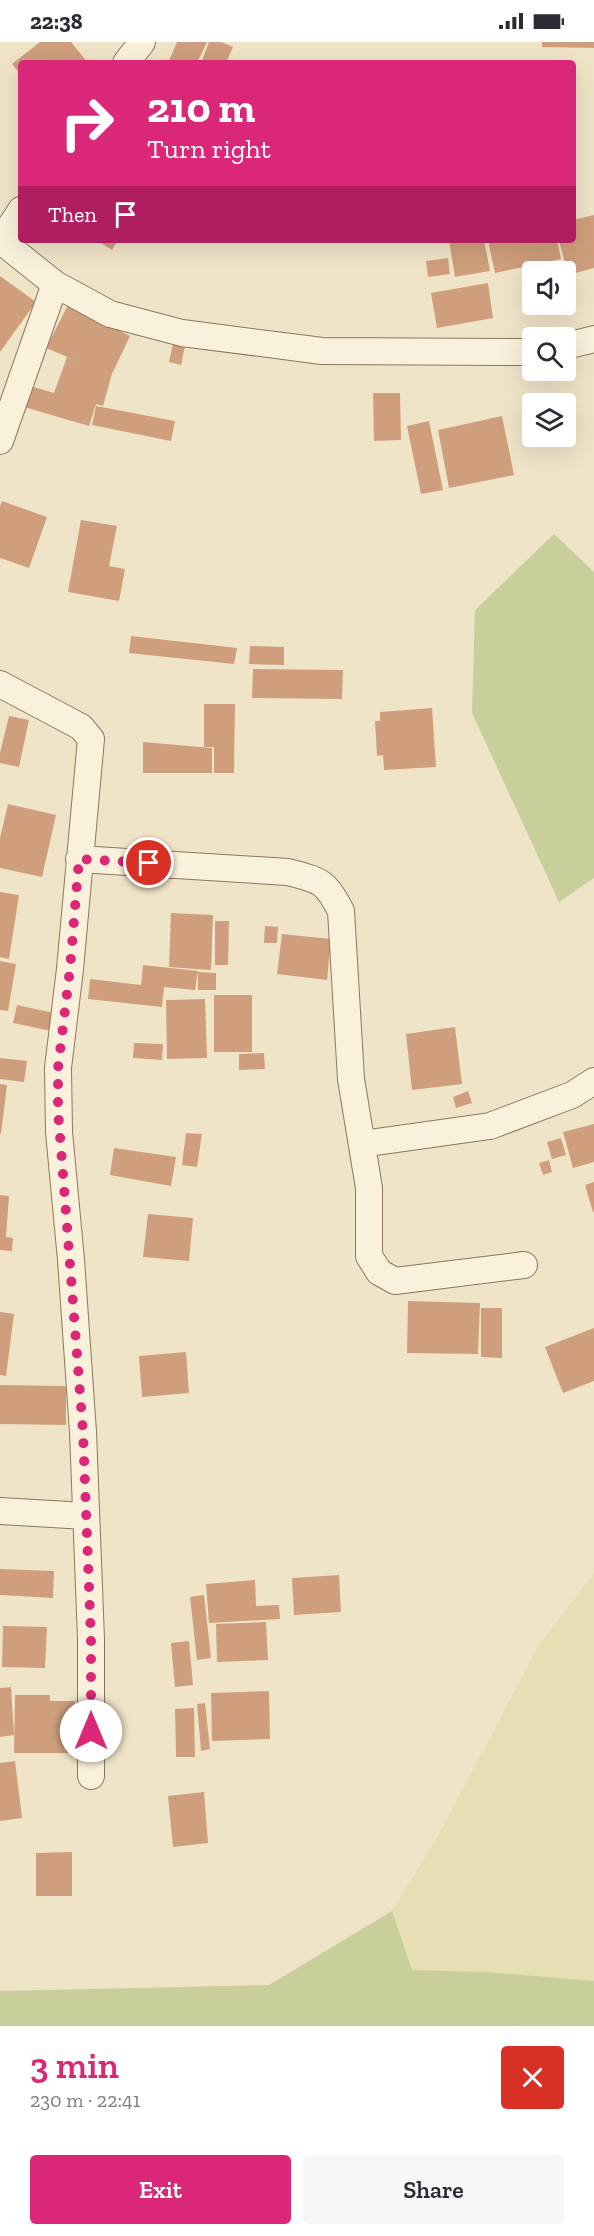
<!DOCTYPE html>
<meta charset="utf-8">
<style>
body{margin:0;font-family:"Zilla Slab",serif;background:#f7f7f7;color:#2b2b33;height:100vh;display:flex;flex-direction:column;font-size:22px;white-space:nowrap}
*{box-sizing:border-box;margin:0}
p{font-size:20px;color:#7c7c81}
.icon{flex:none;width:33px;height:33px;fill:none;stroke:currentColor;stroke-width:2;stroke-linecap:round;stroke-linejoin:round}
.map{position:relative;height:1984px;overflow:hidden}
.details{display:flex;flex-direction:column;background:#fff;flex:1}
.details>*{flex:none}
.top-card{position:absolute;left:18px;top:18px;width:558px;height:183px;border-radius:6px;box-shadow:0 6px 24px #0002;background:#db2777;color:#fff;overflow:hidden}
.controls{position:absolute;left:522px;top:219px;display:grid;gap:12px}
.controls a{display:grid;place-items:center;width:54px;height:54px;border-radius:6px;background:#fff;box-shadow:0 6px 24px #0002;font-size:30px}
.pin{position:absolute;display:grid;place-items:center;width:51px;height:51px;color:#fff;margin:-26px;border:3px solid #fff;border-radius:50%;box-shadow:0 2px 6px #0007}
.me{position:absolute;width:66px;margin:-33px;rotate:0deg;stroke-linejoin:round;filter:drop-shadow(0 0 4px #0008)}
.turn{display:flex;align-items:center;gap:21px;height:126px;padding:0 30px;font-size:27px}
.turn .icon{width:78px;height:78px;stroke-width:2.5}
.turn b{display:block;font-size:42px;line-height:51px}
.then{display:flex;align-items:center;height:57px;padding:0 30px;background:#0003;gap:12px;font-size:22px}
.round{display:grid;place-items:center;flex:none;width:63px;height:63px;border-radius:6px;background:#f7f7f7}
.overview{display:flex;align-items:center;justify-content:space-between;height:102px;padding:0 30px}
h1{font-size:36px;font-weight:600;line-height:45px;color:#db2777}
.cta{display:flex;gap:12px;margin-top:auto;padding:12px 30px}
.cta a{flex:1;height:69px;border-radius:6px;background:#db2777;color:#fff;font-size:24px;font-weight:600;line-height:69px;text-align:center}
.cta a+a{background:#f7f7f7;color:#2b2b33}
.status{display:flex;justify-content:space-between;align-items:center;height:42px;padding:0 30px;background:#fff;direction:ltr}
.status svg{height:16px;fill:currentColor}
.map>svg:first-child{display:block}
.farmland{fill:#e6deb5}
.green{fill:#c9cf9b}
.building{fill:#cf9f7d}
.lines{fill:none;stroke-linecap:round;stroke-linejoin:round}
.street-casing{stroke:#8d765c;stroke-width:28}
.street{stroke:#faf1dc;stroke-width:26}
.route{stroke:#db2777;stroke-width:10;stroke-dasharray:0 18}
</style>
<div class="status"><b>22:38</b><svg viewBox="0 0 49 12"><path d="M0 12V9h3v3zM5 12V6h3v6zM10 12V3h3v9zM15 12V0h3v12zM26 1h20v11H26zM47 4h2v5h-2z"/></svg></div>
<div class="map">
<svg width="594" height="1984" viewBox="0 0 594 1984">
<rect width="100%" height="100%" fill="#f0e4c8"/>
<path class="farmland" d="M594 1531V1939L486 1930 412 1928 392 1869 438 1794 539 1603Z"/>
<path class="green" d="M554 492 594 530V836L559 860 472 671 475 568Z
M392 1869 412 1928 486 1930 594 1939V1984H0V1949L269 1943Z"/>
<path class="building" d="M40 0H71L88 21H21V33L12 22Z
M177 0H207L197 21H168Z
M209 0H221L233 5 226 21H201Z
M542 0H594V6L542 5Z
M594 173V226L568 233 559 198H573V178Z
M96 198H118L112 208Z
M449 198H484L490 229 455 235Z
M488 198H557L561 217 495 231Z
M448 216 450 232 428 235 426 219Z
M0 234 36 260 0 310Z
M488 241 493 276 437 286 431 251Z
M68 263 130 294 112 332 103 364 96 362 89 384 24 365 31 344 54 351 67 315 84 322 46 306Z
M173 302 185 304 181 323 169 320Z
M373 351H400L401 398 374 399Z
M96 364 175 379 171 399 92 383Z
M502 374 514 433 449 446 438 388Z
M429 379 443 448 421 452 407 384Z
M2 459 47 475 29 526 0 516V464Z
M81 478 117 484 109 524 125 527 119 559 68 550Z
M131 594 237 606 234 622 129 611Z
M250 604 284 605V623L249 622Z
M253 627 343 628 342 657 252 656Z
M204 662H235L234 731H214V705H204Z
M432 666 436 725 384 728 383 713 377 714 375 679H380V670Z
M9 674 29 678 19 725 0 721V711Z
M143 700 212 706V731H143Z
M8 762 56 773 42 835 0 826V796Z
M0 850 19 853 9 917 0 915Z
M171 871 213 873 211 928 169 925Z
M215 879H229L228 923H215Z
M265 884 278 885 277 901H264Z
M282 892 331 897 327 938 277 932Z
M0 919 16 922 8 969 0 968Z
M143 923 198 929 195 948 164 945 162 965 88 957 90 937 141 943Z
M198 930 216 931V948H198Z
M214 953H252V1010H214Z
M205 957 207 1016 167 1017 166 958Z
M17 963 54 971 51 989 13 981Z
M455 985 462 1042 412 1048 406 992Z
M134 1001 163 1002 162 1018 133 1016Z
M264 1011 265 1027 239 1028V1012Z
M0 1016 27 1019 24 1040 0 1037Z
M0 1042 7 1043 1 1092H0Z
M468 1049 472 1061 456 1066 453 1055Z
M594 1082V1120L573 1126 563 1090Z
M186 1091 202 1092 197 1125 182 1123Z
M561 1096 566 1113 552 1117 547 1100Z
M114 1106 176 1115 171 1144 110 1133Z
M549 1118 552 1130 543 1133 539 1121Z
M594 1140V1170H593L585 1143Z
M0 1153 9 1154 6 1195 13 1196 12 1209 0 1208Z
M148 1172 193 1176 189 1219 143 1215Z
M408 1259 480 1261 478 1312 407 1311Z
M481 1266H502V1316L481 1315Z
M0 1270 14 1272 6 1334 0 1333Z
M594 1286V1339L563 1351 545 1305Z
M186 1310 189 1351 142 1355 139 1314Z
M0 1343 66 1344V1383L0 1382Z
M0 1527 54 1529 53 1556 0 1553Z
M339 1533 341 1570 294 1573 292 1536Z
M255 1538 256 1564 279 1563 280 1577 209 1581 206 1542Z
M204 1553 211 1616 197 1618 190 1555Z
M266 1580 268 1618 217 1620 216 1582Z
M3 1584 47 1585 45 1626 2 1625Z
M189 1599 193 1643 175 1645 171 1601Z
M11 1645 14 1693 0 1695V1646Z
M269 1649 270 1697 212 1699 211 1651Z
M15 1653H50V1659H75L74 1711H14Z
M205 1661 210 1707 201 1709 197 1662Z
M194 1666 195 1715H176L175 1667Z
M15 1719 22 1776 0 1779V1721Z
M204 1750 208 1801 173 1805 168 1754Z
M72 1810V1854H36V1811Z"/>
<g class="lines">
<defs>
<path id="street" d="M126 21 142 0
M0 198 55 242 110 272 182 291 322 309 532 310
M1 199 21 168
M566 304 594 297
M0 399 55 242
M0 642 81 685 91 697 70 927 58 1026 59 1090 71 1218 83 1390 91 1597V1734
M79 817 288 830C321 839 325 838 341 869L351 1037 369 1146V1214L379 1230 395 1239 524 1223
M362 1102 490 1084 572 1053 594 1039
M0 1469 86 1474"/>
</defs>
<use href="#street" class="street-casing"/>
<use href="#street" class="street"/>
</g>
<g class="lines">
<path class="route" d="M91 1689V1597L83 1390 58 1068V1026L70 927 79 817 149 821"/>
</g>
</svg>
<div class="controls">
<a><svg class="icon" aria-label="sound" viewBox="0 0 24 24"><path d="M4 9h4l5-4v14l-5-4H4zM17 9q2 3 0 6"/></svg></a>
<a><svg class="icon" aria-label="search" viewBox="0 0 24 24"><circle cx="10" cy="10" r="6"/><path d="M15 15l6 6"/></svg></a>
<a><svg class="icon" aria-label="layers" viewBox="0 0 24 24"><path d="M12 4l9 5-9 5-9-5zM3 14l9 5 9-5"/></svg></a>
</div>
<div class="pin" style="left:149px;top:821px;background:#d93025"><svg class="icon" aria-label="arrive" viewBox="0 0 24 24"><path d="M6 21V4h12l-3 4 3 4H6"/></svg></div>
<svg class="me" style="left:91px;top:1689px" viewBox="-20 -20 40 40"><circle r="19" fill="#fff"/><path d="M0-13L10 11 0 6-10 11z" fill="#db2777"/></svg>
<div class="top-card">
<div class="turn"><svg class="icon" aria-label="right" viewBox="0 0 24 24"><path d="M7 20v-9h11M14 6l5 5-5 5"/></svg><div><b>210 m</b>Turn right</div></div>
<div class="then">Then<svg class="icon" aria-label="arrive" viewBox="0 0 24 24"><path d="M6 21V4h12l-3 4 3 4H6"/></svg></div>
</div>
</div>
<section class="details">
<div class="overview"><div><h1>3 min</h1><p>230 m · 22:41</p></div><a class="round" style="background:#d93025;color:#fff"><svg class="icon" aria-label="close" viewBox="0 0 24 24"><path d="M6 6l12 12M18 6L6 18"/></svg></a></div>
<div class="cta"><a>Exit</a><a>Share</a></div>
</section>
